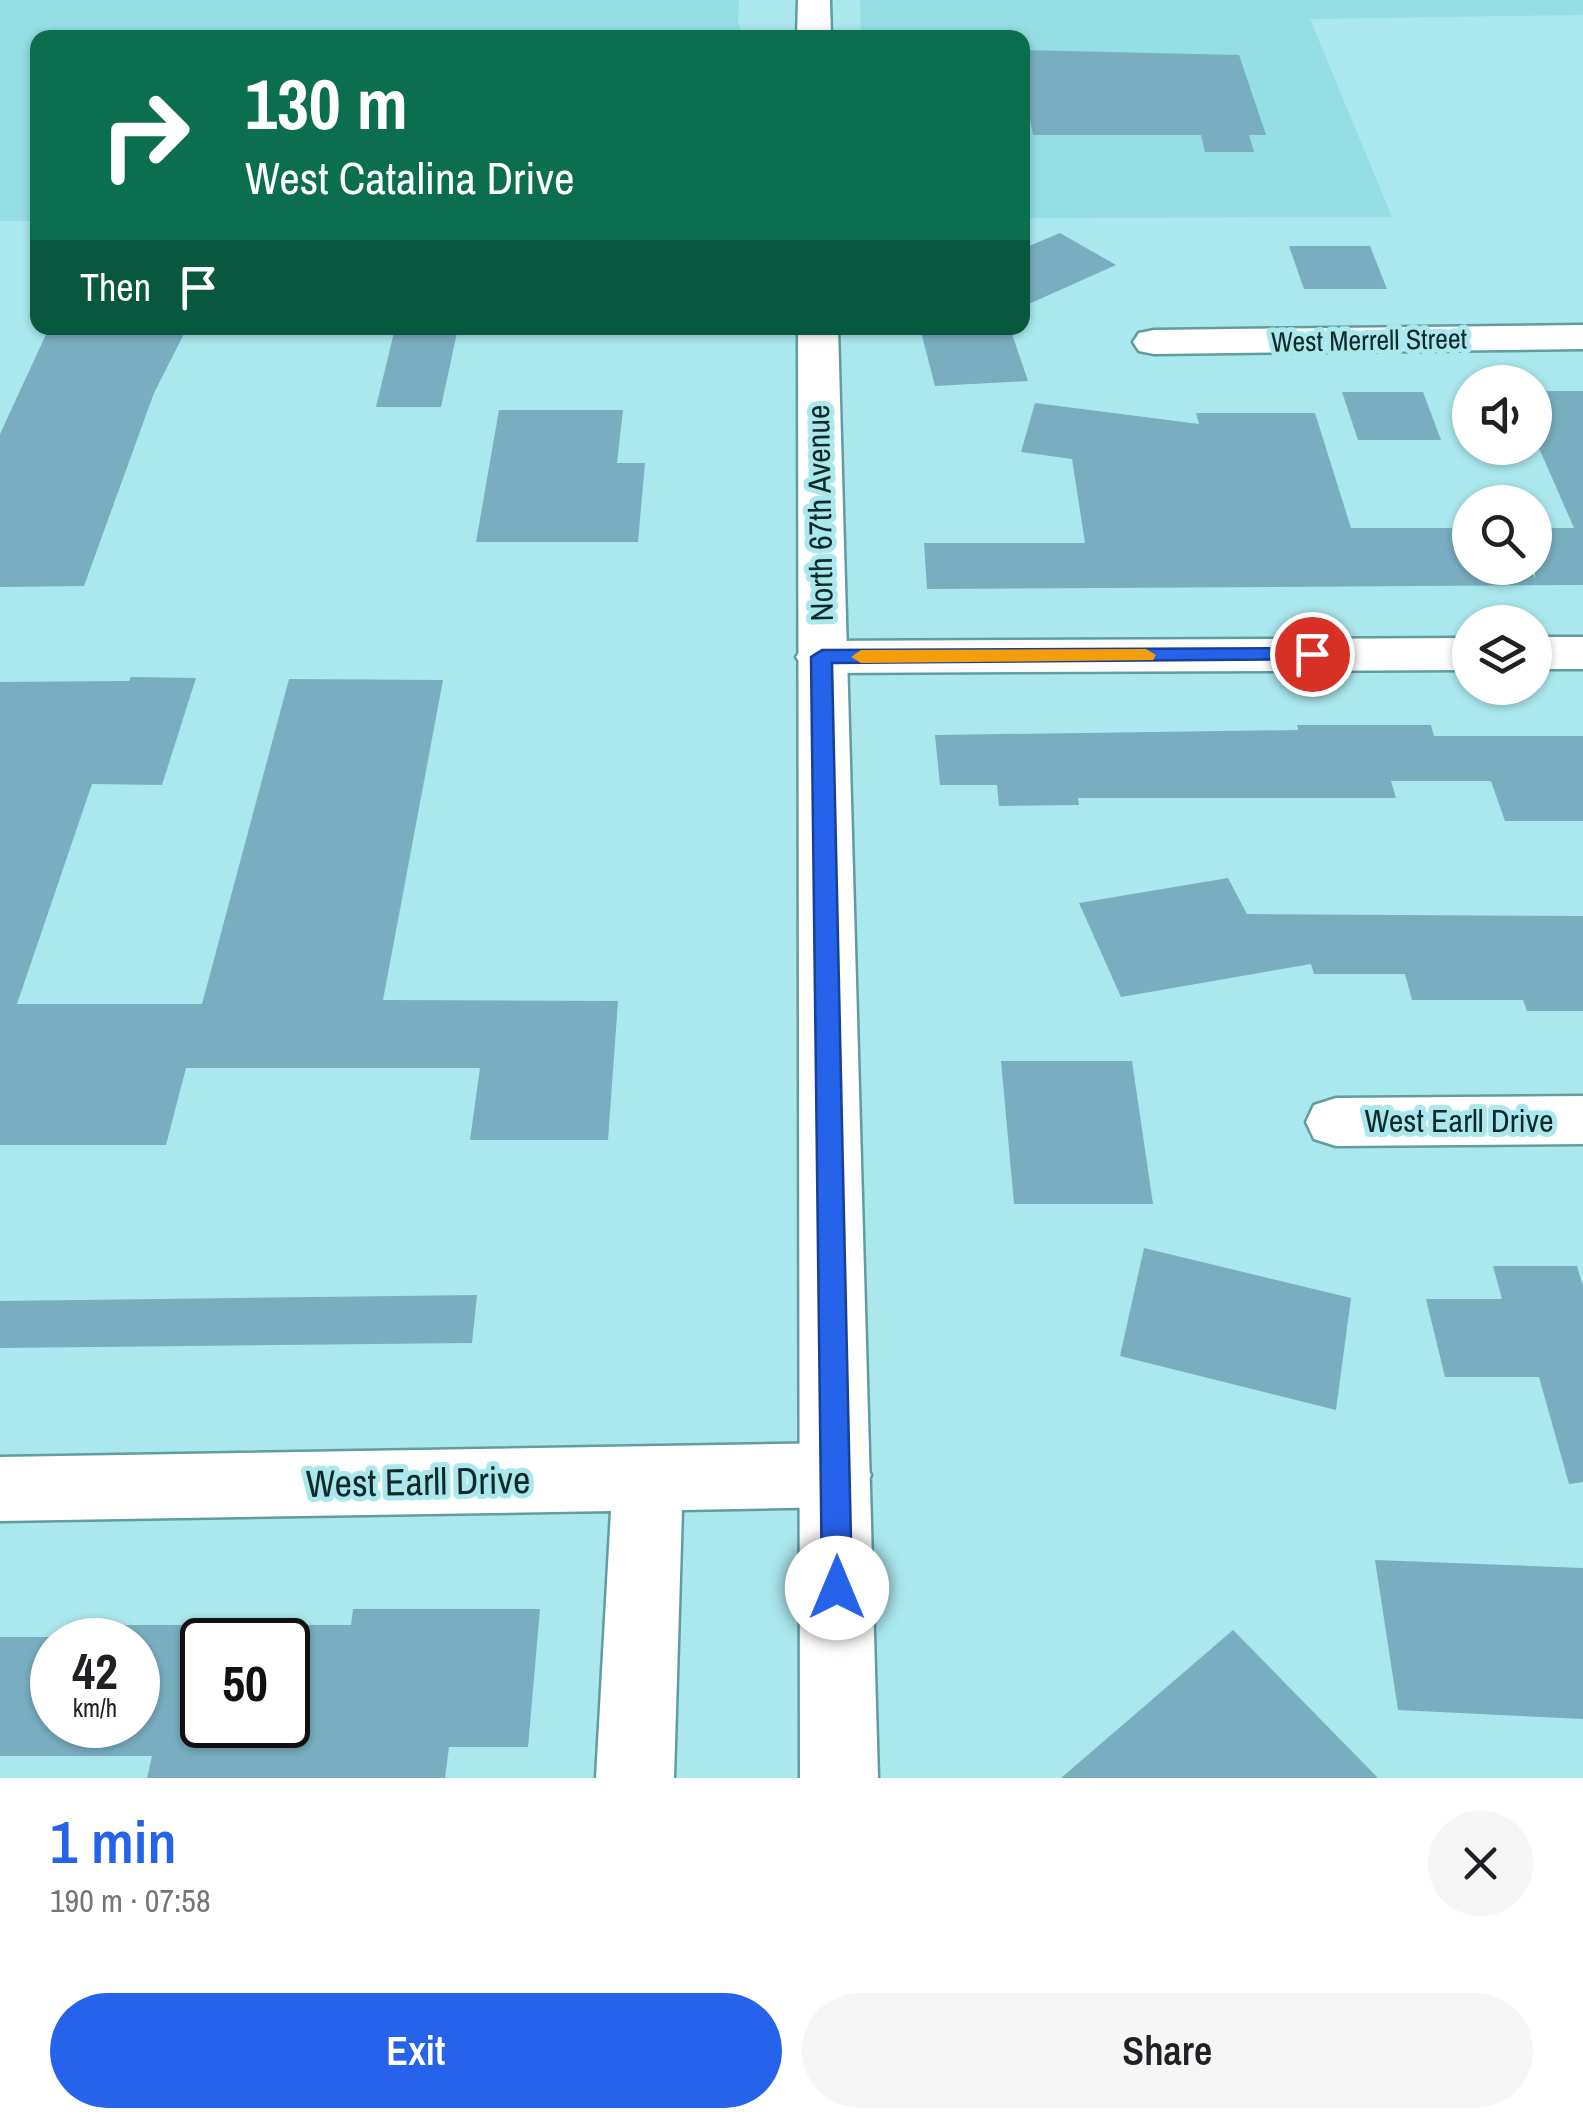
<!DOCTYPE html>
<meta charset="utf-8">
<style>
body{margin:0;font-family:"Archivo Narrow",sans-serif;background:#f6f6f6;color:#202124;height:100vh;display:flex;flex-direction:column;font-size:38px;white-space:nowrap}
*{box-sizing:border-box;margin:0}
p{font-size:32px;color:#757577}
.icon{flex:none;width:55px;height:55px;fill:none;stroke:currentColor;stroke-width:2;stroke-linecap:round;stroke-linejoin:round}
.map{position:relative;height:1778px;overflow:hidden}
.side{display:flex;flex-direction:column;background:#fff;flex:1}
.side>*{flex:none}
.hud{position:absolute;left:30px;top:30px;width:1000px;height:305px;border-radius:20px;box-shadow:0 2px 8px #0004;background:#0b6e4f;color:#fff;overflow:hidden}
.fabs{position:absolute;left:1452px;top:365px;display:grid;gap:20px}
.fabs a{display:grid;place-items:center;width:100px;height:100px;border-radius:50%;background:#fff;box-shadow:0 2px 8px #0004;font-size:50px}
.speed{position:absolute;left:30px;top:1618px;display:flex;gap:20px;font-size:50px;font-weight:700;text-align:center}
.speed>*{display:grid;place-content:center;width:130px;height:130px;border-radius:50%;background:#fff;box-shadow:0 2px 8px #0004;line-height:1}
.speed small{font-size:25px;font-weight:400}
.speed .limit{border:5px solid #111;border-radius:15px;background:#fff;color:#111}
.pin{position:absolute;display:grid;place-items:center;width:85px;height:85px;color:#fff;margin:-42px;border:5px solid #fff;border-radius:50%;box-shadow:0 2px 10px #0007}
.me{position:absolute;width:110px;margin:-55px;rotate:0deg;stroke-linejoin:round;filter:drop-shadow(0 0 8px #0008)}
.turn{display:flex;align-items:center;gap:35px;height:210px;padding:0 50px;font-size:45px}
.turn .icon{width:130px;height:130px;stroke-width:2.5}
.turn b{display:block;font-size:70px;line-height:85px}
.then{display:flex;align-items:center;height:95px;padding:0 50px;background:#0003;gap:20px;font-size:38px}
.round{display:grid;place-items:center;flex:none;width:105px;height:105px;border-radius:52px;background:#f6f6f6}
.head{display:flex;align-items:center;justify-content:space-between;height:170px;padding:0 50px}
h1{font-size:60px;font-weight:600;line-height:75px;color:#2563eb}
.action{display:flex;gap:20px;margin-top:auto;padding:20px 50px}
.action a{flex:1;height:115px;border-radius:60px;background:#2563eb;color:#fff;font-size:40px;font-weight:600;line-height:115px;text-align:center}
.action a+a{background:#f6f6f6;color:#202124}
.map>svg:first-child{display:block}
.built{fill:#95dee3}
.building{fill:#79aec1;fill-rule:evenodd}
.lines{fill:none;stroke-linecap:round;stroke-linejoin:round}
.minor-casing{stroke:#609ca0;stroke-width:5}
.secondary-casing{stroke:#609ca0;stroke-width:5}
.minor{fill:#fff;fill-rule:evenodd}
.secondary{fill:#fff;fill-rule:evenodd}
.route{fill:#2563eb;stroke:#184099;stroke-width:2.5}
.slow{fill:#f59e0b}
.labels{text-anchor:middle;stroke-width:10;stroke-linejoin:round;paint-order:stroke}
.far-street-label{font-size:28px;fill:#102a2b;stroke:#aae8ed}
.street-label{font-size:32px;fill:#102a2b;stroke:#aae8ed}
.near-street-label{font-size:38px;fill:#102a2b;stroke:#aae8ed}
</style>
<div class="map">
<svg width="1583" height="1778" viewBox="0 0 1583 1778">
<rect width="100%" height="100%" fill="#aae8ed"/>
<path class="built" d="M0 0H739L738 22 743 37 38 38 37 221H0Z
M860 0H1583V15L1310 19 1392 217 1023 218 1022 38 861 37Z"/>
<path class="building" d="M1022 50 1239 55 1266 135H1249L1254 152H1205L1201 135H1033L1028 108H1022Z
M1060 233 1116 265 1022 307V249Z
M1289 246H1370L1387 289H1304Z
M49 328H187L154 393 84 586 0 587V434Z
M395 328H458L441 407H376Z
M920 328H1010L1028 381 935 386Z
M1535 391H1583V585L927 589 924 543H1085L1072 459 1021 452 1035 403 1199 424 1196 413H1315L1351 528H1470V568H1530L1535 579V528H1574L1535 439Z
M1342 392H1423L1441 440H1358Z
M499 410H623L617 463H645L638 542H476Z
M131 677 196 678 162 785 92 784 17 1004H202L289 679 443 680 383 1000 618 1001 608 1140H470L480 1068H186L166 1145H0V682L129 681Z
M1297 725H1431L1434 736H1583V821H1505L1491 781H1391L1396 798H1078L1079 805 999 806 997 785H940L935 735 1298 730Z
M1228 878 1247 914 1583 916V1011H1527L1523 1000H1412L1405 974H1314L1311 964 1121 997 1079 903Z
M1001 1061H1132L1153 1204H1014Z
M1144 1248 1351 1298 1336 1410 1120 1356Z
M1493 1266H1577L1583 1286V1482L1569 1484 1539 1377H1445L1426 1299H1502Z
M477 1295 472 1343 0 1348V1301Z
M1375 1560 1583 1568V1719L1398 1710Z
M353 1609H540L528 1747H449L445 1778H147L152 1756H0V1637H96L99 1625H351ZM52 1640H138V1725H52ZM202 1640H288V1725H202Z
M1233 1630 1378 1778H1061Z"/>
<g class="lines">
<defs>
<path id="minor" d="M1583 325V349L1154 354 1139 351 1133 342 1139 333 1154 330Z
M1535 637H1583V669H1535Z
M1470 638V670L821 673 804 668 796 657 804 646 821 641Z
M1583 1096V1144L1336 1146 1314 1139 1306 1122 1314 1105 1336 1098Z
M836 1443 861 1452 871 1475 861 1498 836 1507 682 1510 674 1778H596L611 1511 0 1521V1457Z"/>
<path id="secondary" d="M798 0H830L831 38H797Z
M798 328H838L878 1778H800Z"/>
</defs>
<use href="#minor" class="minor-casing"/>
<use href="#secondary" class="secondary-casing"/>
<use href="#minor" class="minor"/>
<use href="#secondary" class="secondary"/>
</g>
<path class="route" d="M1312 648 1319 650V659L832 663 852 1588 848 1599 837 1603 826 1599 822 1588 811 657 822 650Z"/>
<path class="slow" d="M1146 649 1156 655 1153 660 861 663 851 657 861 650Z"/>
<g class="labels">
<g class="far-street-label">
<text transform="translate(1369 340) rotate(-1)" y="10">West Merrell Street</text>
</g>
<g class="street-label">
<text transform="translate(820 513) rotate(-91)" y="11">North 67th Avenue</text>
<text x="1459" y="1132">West Earll Drive</text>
</g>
<g class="near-street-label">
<text transform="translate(418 1482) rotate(-1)" y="13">West Earll Drive</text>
</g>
</g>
</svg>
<div class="fabs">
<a><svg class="icon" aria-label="sound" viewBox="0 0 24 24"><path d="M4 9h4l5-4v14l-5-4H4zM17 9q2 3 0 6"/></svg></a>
<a><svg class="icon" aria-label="search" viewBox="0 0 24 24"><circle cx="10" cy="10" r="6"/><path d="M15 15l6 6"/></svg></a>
<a><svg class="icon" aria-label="layers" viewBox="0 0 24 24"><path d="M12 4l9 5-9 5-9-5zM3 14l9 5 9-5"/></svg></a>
</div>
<div class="speed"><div>42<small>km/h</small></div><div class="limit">50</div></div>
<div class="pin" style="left:1312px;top:654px;background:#d93025"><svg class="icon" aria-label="arrive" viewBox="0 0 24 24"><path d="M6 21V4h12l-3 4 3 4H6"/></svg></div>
<svg class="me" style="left:837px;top:1588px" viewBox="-20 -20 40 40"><circle r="19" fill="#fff"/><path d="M0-13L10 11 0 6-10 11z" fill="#2563eb"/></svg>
<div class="hud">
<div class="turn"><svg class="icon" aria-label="right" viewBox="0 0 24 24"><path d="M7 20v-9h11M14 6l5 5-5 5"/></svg><div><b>130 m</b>West Catalina Drive</div></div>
<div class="then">Then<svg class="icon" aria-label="arrive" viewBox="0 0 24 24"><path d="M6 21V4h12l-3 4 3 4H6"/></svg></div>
</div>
</div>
<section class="side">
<div class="head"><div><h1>1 min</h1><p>190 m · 07:58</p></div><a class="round"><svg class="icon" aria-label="close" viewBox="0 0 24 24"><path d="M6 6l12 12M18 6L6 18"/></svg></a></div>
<div class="action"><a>Exit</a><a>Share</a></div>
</section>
